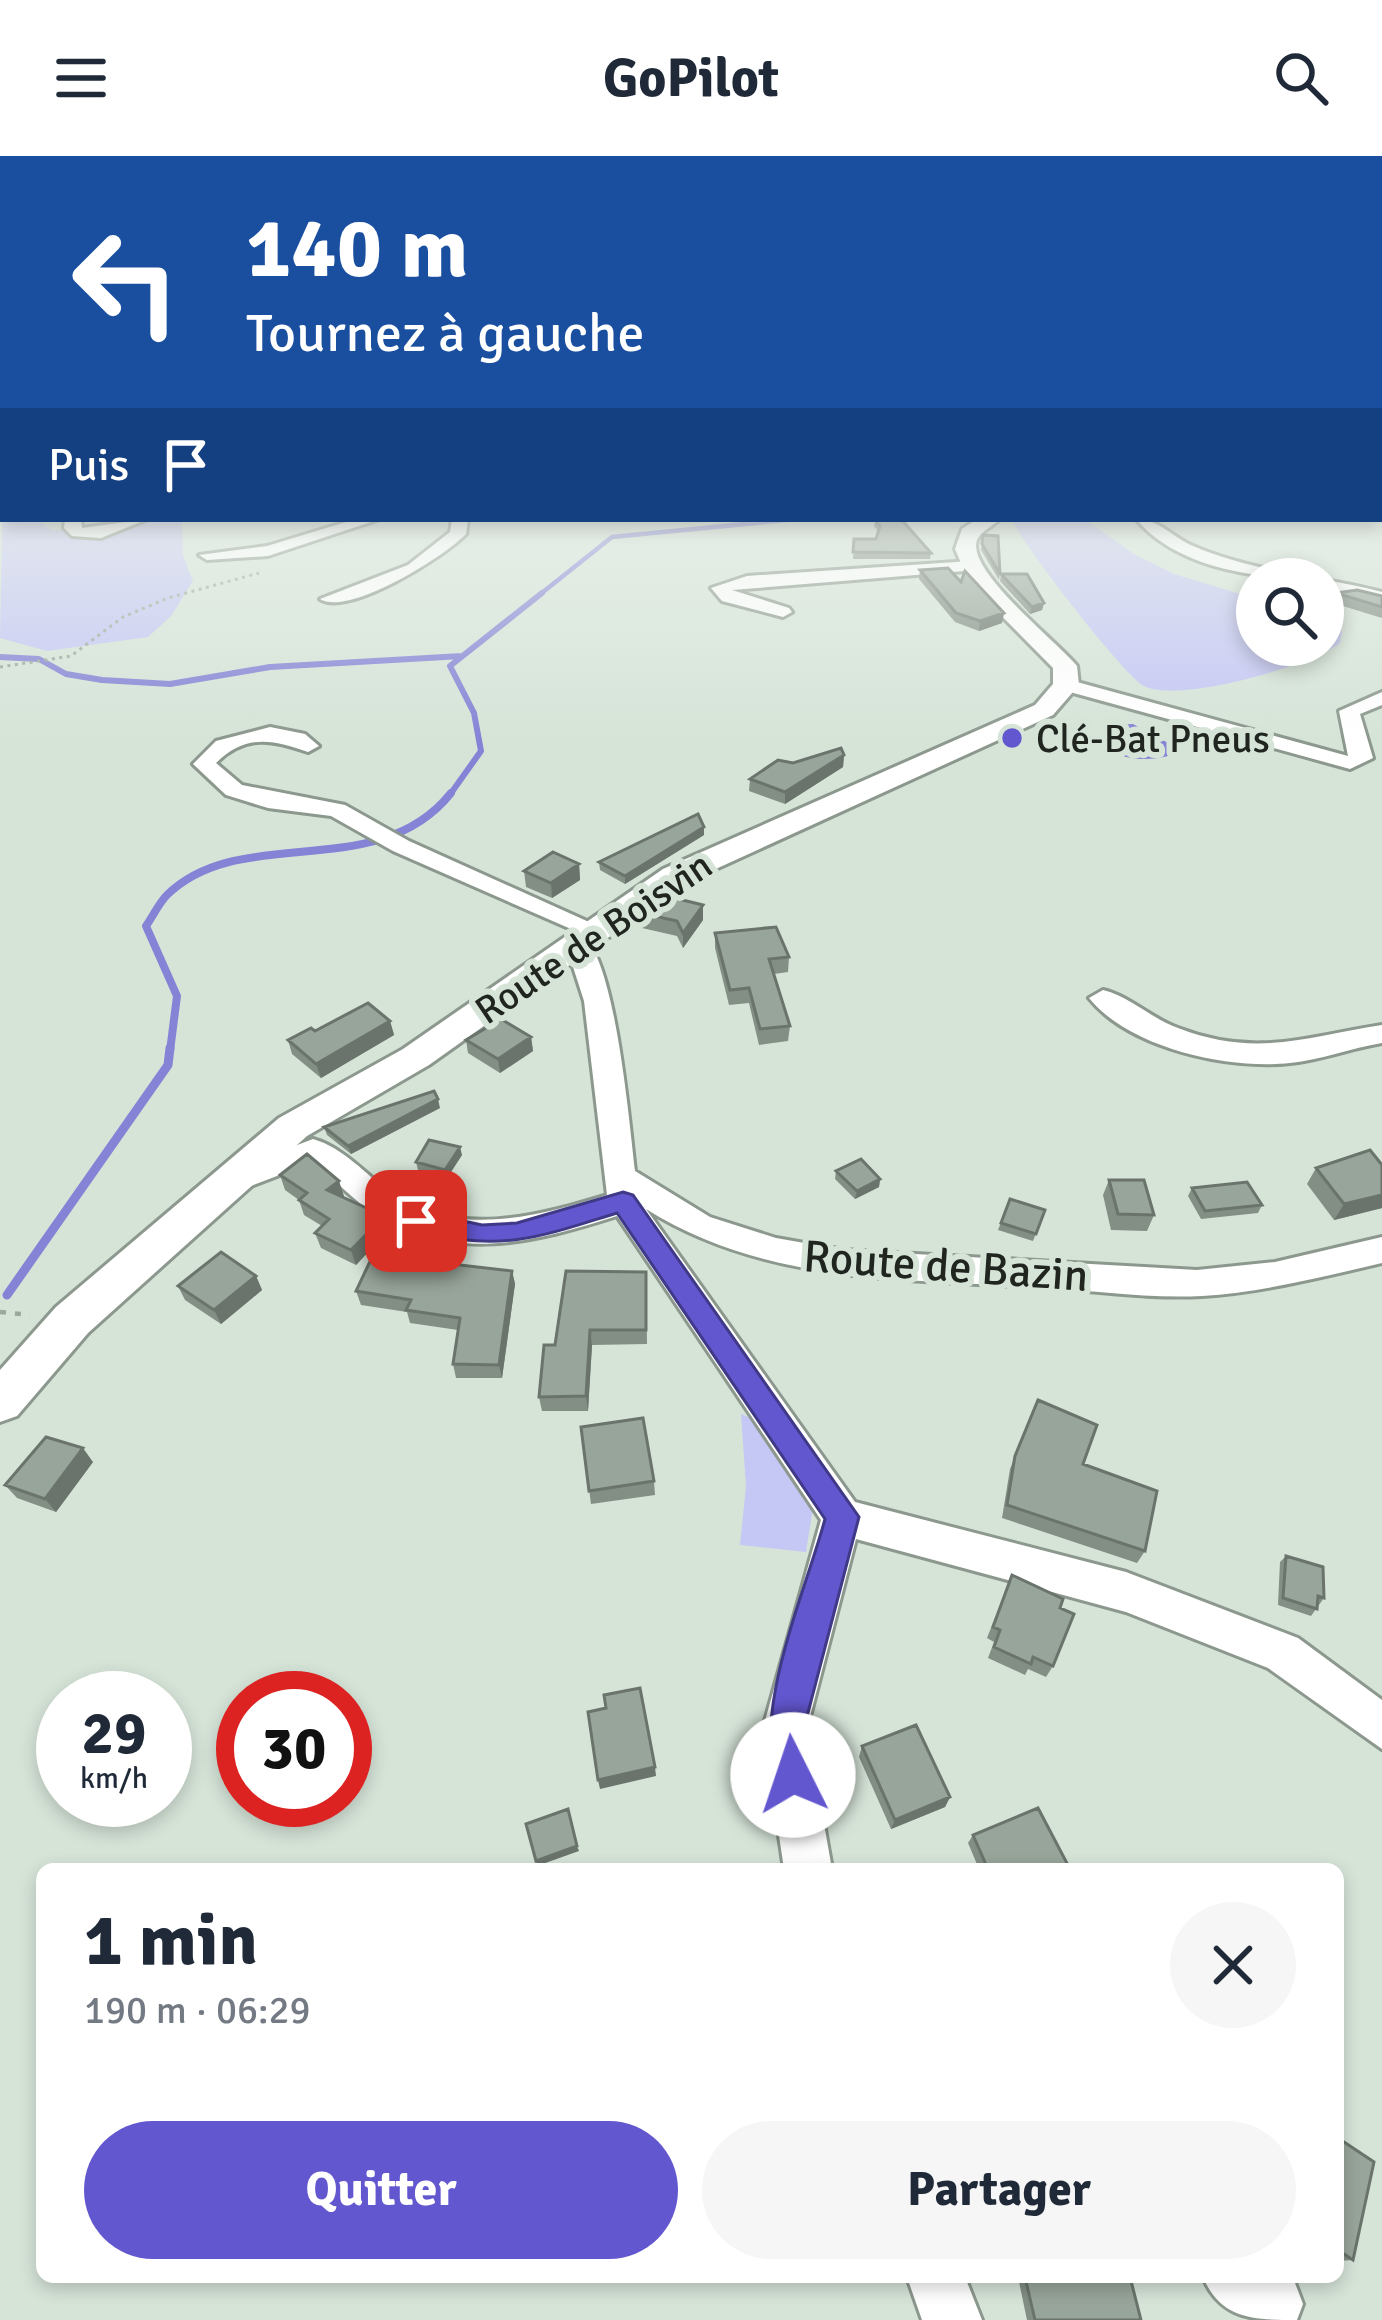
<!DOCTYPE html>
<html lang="fr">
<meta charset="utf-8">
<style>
body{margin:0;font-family:Signika,sans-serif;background:#f6f6f7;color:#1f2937;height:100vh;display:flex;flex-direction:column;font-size:45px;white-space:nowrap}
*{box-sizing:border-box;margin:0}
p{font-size:39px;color:#747a83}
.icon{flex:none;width:66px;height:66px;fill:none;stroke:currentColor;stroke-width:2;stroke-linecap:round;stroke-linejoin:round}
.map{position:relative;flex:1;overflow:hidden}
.details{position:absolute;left:36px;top:1707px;width:1308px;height:420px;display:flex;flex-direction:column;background:#fff;border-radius:18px;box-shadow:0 6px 18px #0003}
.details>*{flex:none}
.hud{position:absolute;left:0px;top:0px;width:1383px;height:366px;box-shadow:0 6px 18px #0003;background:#1a4fa0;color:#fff;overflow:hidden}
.buttons{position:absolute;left:1236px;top:402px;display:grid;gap:24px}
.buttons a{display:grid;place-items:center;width:108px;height:108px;border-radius:50%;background:#fff;box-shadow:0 6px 18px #0003;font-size:60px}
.speed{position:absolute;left:36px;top:1515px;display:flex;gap:24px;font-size:60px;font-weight:700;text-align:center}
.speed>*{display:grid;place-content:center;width:156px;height:156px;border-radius:50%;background:#fff;box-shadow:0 6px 18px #0003;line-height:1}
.speed small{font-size:30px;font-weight:400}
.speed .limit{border:18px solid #d22;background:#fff;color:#111}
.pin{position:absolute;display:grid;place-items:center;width:102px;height:102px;color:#fff;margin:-51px;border-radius:24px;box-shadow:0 6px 18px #0006}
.me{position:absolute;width:132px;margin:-66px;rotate:356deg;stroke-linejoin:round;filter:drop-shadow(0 0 9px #0008)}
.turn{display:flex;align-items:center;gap:42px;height:252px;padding:0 48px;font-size:54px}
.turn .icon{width:156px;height:156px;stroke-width:2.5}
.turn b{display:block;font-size:84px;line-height:102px}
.then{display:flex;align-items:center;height:114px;padding:0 48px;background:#0003;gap:24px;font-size:45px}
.round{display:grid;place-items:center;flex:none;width:126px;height:126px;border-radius:63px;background:#f6f6f7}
.head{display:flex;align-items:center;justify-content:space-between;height:204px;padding:0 48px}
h1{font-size:72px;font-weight:700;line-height:90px}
.action{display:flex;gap:24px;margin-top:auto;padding:24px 48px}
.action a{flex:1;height:138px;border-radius:72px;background:#6357d0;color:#fff;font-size:48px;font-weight:700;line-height:138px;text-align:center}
.action a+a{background:#f6f6f7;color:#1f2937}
header{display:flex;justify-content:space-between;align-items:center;height:156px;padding:0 48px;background:#fff;font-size:54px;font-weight:700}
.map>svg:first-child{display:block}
.green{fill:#c5c7f5}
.water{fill:#8483d6}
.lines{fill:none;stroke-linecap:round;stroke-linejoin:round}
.stream-far3{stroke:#8483d6;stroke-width:4.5}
.stream-far2{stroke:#8483d6;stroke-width:6}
.stream-far1{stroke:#8483d6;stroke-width:8}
.stream{stroke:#8483d6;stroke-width:9}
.minor-casing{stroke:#8c988d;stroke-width:6}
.major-casing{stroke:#8c988d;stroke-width:6}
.path-far1{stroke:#9ca79d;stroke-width:3;stroke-dasharray:3 4.5;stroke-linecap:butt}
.path{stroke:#9ca79d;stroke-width:4.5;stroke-dasharray:6 9;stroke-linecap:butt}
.minor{fill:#fff;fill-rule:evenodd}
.major{fill:#fff;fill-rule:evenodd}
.wall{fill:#838e84}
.shaded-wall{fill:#6a746c}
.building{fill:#98a59a;stroke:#6a746c;stroke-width:3}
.route{fill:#6357d0;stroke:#403987;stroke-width:3}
.poi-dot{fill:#6357d0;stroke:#d6e4d8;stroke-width:4.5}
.labels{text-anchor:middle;stroke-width:12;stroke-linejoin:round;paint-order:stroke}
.far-poi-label{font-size:39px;fill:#202520;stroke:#d6e4d8;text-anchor:start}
.far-street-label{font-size:39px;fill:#202520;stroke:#d6e4d8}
.street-label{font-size:45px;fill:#202520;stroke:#d6e4d8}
</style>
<header><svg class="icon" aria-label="menu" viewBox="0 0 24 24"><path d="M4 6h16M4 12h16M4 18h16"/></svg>GoPilot<svg class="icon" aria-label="search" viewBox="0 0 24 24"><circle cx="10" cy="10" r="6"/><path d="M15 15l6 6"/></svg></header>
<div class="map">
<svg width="1382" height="2164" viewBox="0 0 1382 2164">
<rect width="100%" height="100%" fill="#d6e4d8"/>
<path class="green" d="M3 324V363H36L51 374 73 375 113 363H182L183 400 193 425 171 460 148 481 47 495 0 482Z
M1012 363H1084L1134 398 1174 418 1257 443V489H1323V464L1342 475 1340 487C1310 510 1178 548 1144 530 1125 521 1018 383 1012 363Z
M741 1258 780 1274 813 1352 806 1396 740 1389 746 1330Z"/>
<path class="water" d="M1133 568 1170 588 1168 600C1144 606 1113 604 1098 583L1108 569Z"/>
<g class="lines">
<path class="stream-far3" d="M538 440 612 381 796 363"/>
<path class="stream-far2" d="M0 501 39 503 66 518 102 524 170 528 270 511 462 500
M449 640 481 595 474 557 450 510 542 437"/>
<path class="stream-far1" d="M170 895 177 840 146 770C153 760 159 747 167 739 241 666 378 729 451 637"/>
<path class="stream" d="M7 1139 168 909 170 892"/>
<defs>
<path id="minor" d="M65 363H81L82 372 148 363 101 382 72 380 64 372Z
M356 363H380L268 400 207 404 199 399 267 390Z
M452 363H468L466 378C444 401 348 461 320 443L408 409 450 376Z
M1136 363C1159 363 1172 381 1193 390 1253 416 1320 420 1382 436V446L1323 431V423C1260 423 1179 414 1136 363Z
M971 405 977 414 732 434 789 452 792 456 783 461 722 445 711 432 747 420Z
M1066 523 1348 600 1339 555 1382 536V549L1360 558 1373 602 1350 613 1059 533 1056 529Z
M270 571 305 578 319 590 308 596C274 584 246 577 216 607L242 629 345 649 409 685 609 775 605 780H587L393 695 331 660 268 652 226 639 193 608 216 585Z
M578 778C615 788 630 976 635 1015L710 1061 776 1082 844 1094 1197 1114 1275 1106 1382 1081V1107C1322 1121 1263 1136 1202 1140 1148 1143 1091 1134 1037 1131 903 1123 763 1127 646 1053L855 1346 1126 1416 1298 1482 1382 1544V1593L1268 1512 1126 1456 856 1383 807 1572 832 1713H784L763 1572 821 1364 617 1060C536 1086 454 1107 376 1059 353 1044 334 1022 311 1007L235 1036 219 1025 224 1017 313 983C344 992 365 1018 390 1036 456 1083 535 1061 607 1039L584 845 565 786Z
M1103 834C1129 840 1152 863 1178 872 1256 902 1305 881 1382 869V887C1351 892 1321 904 1290 907 1229 914 1129 892 1089 842Z
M907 2121H965L982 2164H922Z
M1203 2121H1285L1295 2127 1303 2148 1297 2164C1255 2164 1221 2164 1203 2121Z"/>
<path id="major" d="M977 363H1000C994 369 982 375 978 382 961 411 1059 487 1077 510L1079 529 1053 559 685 727 429 909 307 980 88 1177 17 1260 0 1266V1214L56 1151 279 962 403 893 663 713 1035 549 1053 528V512L970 428 955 393 962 373Z"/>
</defs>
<use href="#minor" class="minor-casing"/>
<use href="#major" class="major-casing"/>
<path class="path-far1" d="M0 511 71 500 123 461 168 442 259 417"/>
<path class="path" d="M0 1156 30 1159"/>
<use href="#minor" class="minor"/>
<use href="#major" class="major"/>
</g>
<path class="wall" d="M875 364 931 397 930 403H853L854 383H876L878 375 874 370Z
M983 379 1000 418 999 424 981 394Z
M920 414 961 426 1004 457 1002 467 979 475 955 466 919 423Z
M1001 418 1044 447 1042 454 1030 458 1000 425Z
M1336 437 1382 440V462L1333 447Z
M844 599 843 611 785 648 749 635 750 623 793 607Z
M704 679 625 728 600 714 599 706Z
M579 708 580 724 552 742 526 731 524 715Z
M703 749V764L683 792 677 780 642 772 641 757Z
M715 777 789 801 788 816 774 818 790 870 788 885 759 889 749 847 729 849 715 792Z
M390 865 394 879 321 922 292 898 288 884 315 875Z
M531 881 533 895 500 917 468 897 466 884Z
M440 952 351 998 327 979 324 971Z
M462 999 447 1022 418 1014 416 1006Z
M1382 1009V1052L1334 1064 1307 1028 1316 1012Z
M836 1015 880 1023 879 1031 855 1043 835 1023Z
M280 1019 344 1040 342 1041 384 1060 388 1075 356 1109 321 1092 315 1077 322 1070 304 1059 299 1044 285 1034Z
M1109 1024 1154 1059 1147 1075 1111 1074 1103 1039Z
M1192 1032 1262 1049 1258 1057 1201 1063 1188 1040Z
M1010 1043 1045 1054 1033 1085 998 1074Z
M512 1115 515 1128 502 1222H456L453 1208 458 1174 410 1167 407 1156 361 1149 356 1135Z
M646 1116 647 1188 592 1189 588 1255H542L539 1241 555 1189Z
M256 1120 262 1134 221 1168 185 1144 178 1130Z
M1038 1244 1145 1395 1137 1407 1002 1362 1010 1313Z
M581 1271 654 1325 655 1339 591 1348Z
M93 1306 56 1356 17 1342 5 1329Z
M1286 1400 1324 1442 1311 1460 1278 1449 1280 1406Z
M1007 1431 1060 1452 1053 1510 1046 1521 1028 1513 1025 1519 988 1502 994 1486 987 1482Z
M862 1590 950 1641 945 1651 891 1673 859 1601Z
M973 1679 1070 1713H979L968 1687Z
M1338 1982 1353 2104 1338 2105Z
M1018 2121H1130L1141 2164H1027Z"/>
<path class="shaded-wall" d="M1044 447 1042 454 1030 458 1032 451Z
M1004 457 1002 467 979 475 980 465Z
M844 599 843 611 785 648V636Z
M704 671V679L625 728V720Z
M579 708 580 724 552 742 551 727Z
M703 749V764L683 792V777Z
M390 865 394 879 321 922 316 908Z
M531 881 533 895 500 917 498 903Z
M438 943 440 952 351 998 348 990Z
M460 991 462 999 447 1022 445 1014Z
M880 1023 879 1031 855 1043 857 1035Z
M339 1025 344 1040 332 1049 327 1034Z
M1382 1039V1052L1334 1064 1344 1048Z
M384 1060 388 1075 356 1109 351 1094Z
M512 1115 515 1128 502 1222 499 1209Z
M256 1120 262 1134 221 1168 214 1154Z
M590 1174 592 1189 588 1255 586 1240Z
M83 1292 93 1306 56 1356 45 1343Z
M655 1611 656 1620 600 1633 598 1624Z
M950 1641 945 1651 891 1673 895 1664Z
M577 1690 579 1695 537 1710 536 1705Z"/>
<path class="building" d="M901 363 931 397 853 396 854 383H876L880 370 875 364Z
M983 379 998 380 1000 418 982 388Z
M948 412 961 426 965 415 1004 457 980 465 956 457 920 414Z
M1001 418H1027L1044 447 1032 451Z
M1357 434 1382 440V451L1336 437Z
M841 592 844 599 785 636 750 623 778 604 793 607Z
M698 658 704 671 625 720 599 706Z
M553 696 579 708 551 727 524 715Z
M662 739 703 749 683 777 677 765 641 757Z
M776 771 789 801 769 803 790 870 760 873 749 832 730 834 715 777Z
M368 847 390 865 316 908 288 884 311 872 315 875Z
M501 863 531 881 498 903 466 884Z
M434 935 438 943 348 990 324 971Z
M429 984 460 991 445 1014 416 1006Z
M1370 994 1382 1009V1039L1344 1048 1316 1012Z
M307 998 339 1025 327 1034 384 1060 351 1094 315 1077 329 1063 299 1044 307 1037 280 1019Z
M861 1003 880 1023 857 1035 836 1015Z
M1109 1024H1144L1154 1059 1118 1058Z
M1247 1026 1262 1049 1205 1055 1192 1032Z
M1010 1043 1045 1054 1036 1078 1001 1067Z
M221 1096 256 1120 214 1154 178 1130Z
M373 1099 512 1115 499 1209 453 1208 460 1162 406 1154 411 1144 356 1135Z
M566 1115 646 1116V1174H590L586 1240 539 1241 544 1189H555Z
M1038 1244 1097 1269 1083 1308 1157 1335 1145 1395 1007 1349 1015 1300Z
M643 1262 654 1325 589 1335 581 1271Z
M46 1281 83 1292 45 1343 5 1329Z
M1286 1400 1323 1411 1324 1442 1318 1440 1317 1453 1283 1442Z
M1012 1419 1063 1443 1060 1452 1074 1458 1053 1510 1033 1501 1031 1508 994 1491 1000 1474 993 1471Z
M640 1532 655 1611 598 1624 588 1556 606 1552 604 1539Z
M916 1569 950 1641 895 1664 862 1590Z
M1038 1652 1070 1713H988L973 1679Z
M568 1653 577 1690 536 1705 526 1668Z
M1338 1982 1374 2006 1353 2104 1338 2094Z
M1025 2121H1130L1141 2164H1035Z"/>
<linearGradient id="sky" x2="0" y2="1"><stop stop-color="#80a0e1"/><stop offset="0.48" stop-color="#edf3ed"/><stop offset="1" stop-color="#edf3ed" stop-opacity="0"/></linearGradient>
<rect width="1382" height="584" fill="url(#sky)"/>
<path class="route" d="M623 1036 633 1039 859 1361 804 1572 812 1619 806 1633 793 1638 779 1633C749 1560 805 1438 825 1363L617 1057C548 1078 508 1095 435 1079 421 1076 410 1076 402 1065L416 1055 482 1069 517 1067Z"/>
<circle class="poi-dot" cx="1012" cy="582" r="12"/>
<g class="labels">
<g class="far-poi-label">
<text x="1036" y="596">Clé-Bat Pneus</text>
</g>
<g class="far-street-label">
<text transform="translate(593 781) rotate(-34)" y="14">Route de Boisvin</text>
</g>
<g class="street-label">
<text transform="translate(946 1109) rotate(4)" y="16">Route de Bazin</text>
</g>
</g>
</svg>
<div class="buttons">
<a><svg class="icon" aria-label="search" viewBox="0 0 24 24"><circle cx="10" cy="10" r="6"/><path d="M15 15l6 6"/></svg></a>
</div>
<div class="speed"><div>29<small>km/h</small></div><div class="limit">30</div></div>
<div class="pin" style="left:416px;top:1065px;background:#d93025"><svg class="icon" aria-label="arrive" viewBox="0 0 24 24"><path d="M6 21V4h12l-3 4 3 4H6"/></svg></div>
<svg class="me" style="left:793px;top:1619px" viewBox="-20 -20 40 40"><circle r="19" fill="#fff"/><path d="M0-13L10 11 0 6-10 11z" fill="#6357d0"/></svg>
<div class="hud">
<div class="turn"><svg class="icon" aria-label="left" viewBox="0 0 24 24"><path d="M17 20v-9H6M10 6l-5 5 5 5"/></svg><div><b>140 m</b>Tournez à gauche</div></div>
<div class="then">Puis<svg class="icon" aria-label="arrive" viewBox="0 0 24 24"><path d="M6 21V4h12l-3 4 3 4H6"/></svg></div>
</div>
<section class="details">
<div class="head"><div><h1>1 min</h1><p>190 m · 06:29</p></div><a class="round"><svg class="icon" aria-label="close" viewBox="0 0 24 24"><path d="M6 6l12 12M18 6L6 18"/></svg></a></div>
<div class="action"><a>Quitter</a><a>Partager</a></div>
</section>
</div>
